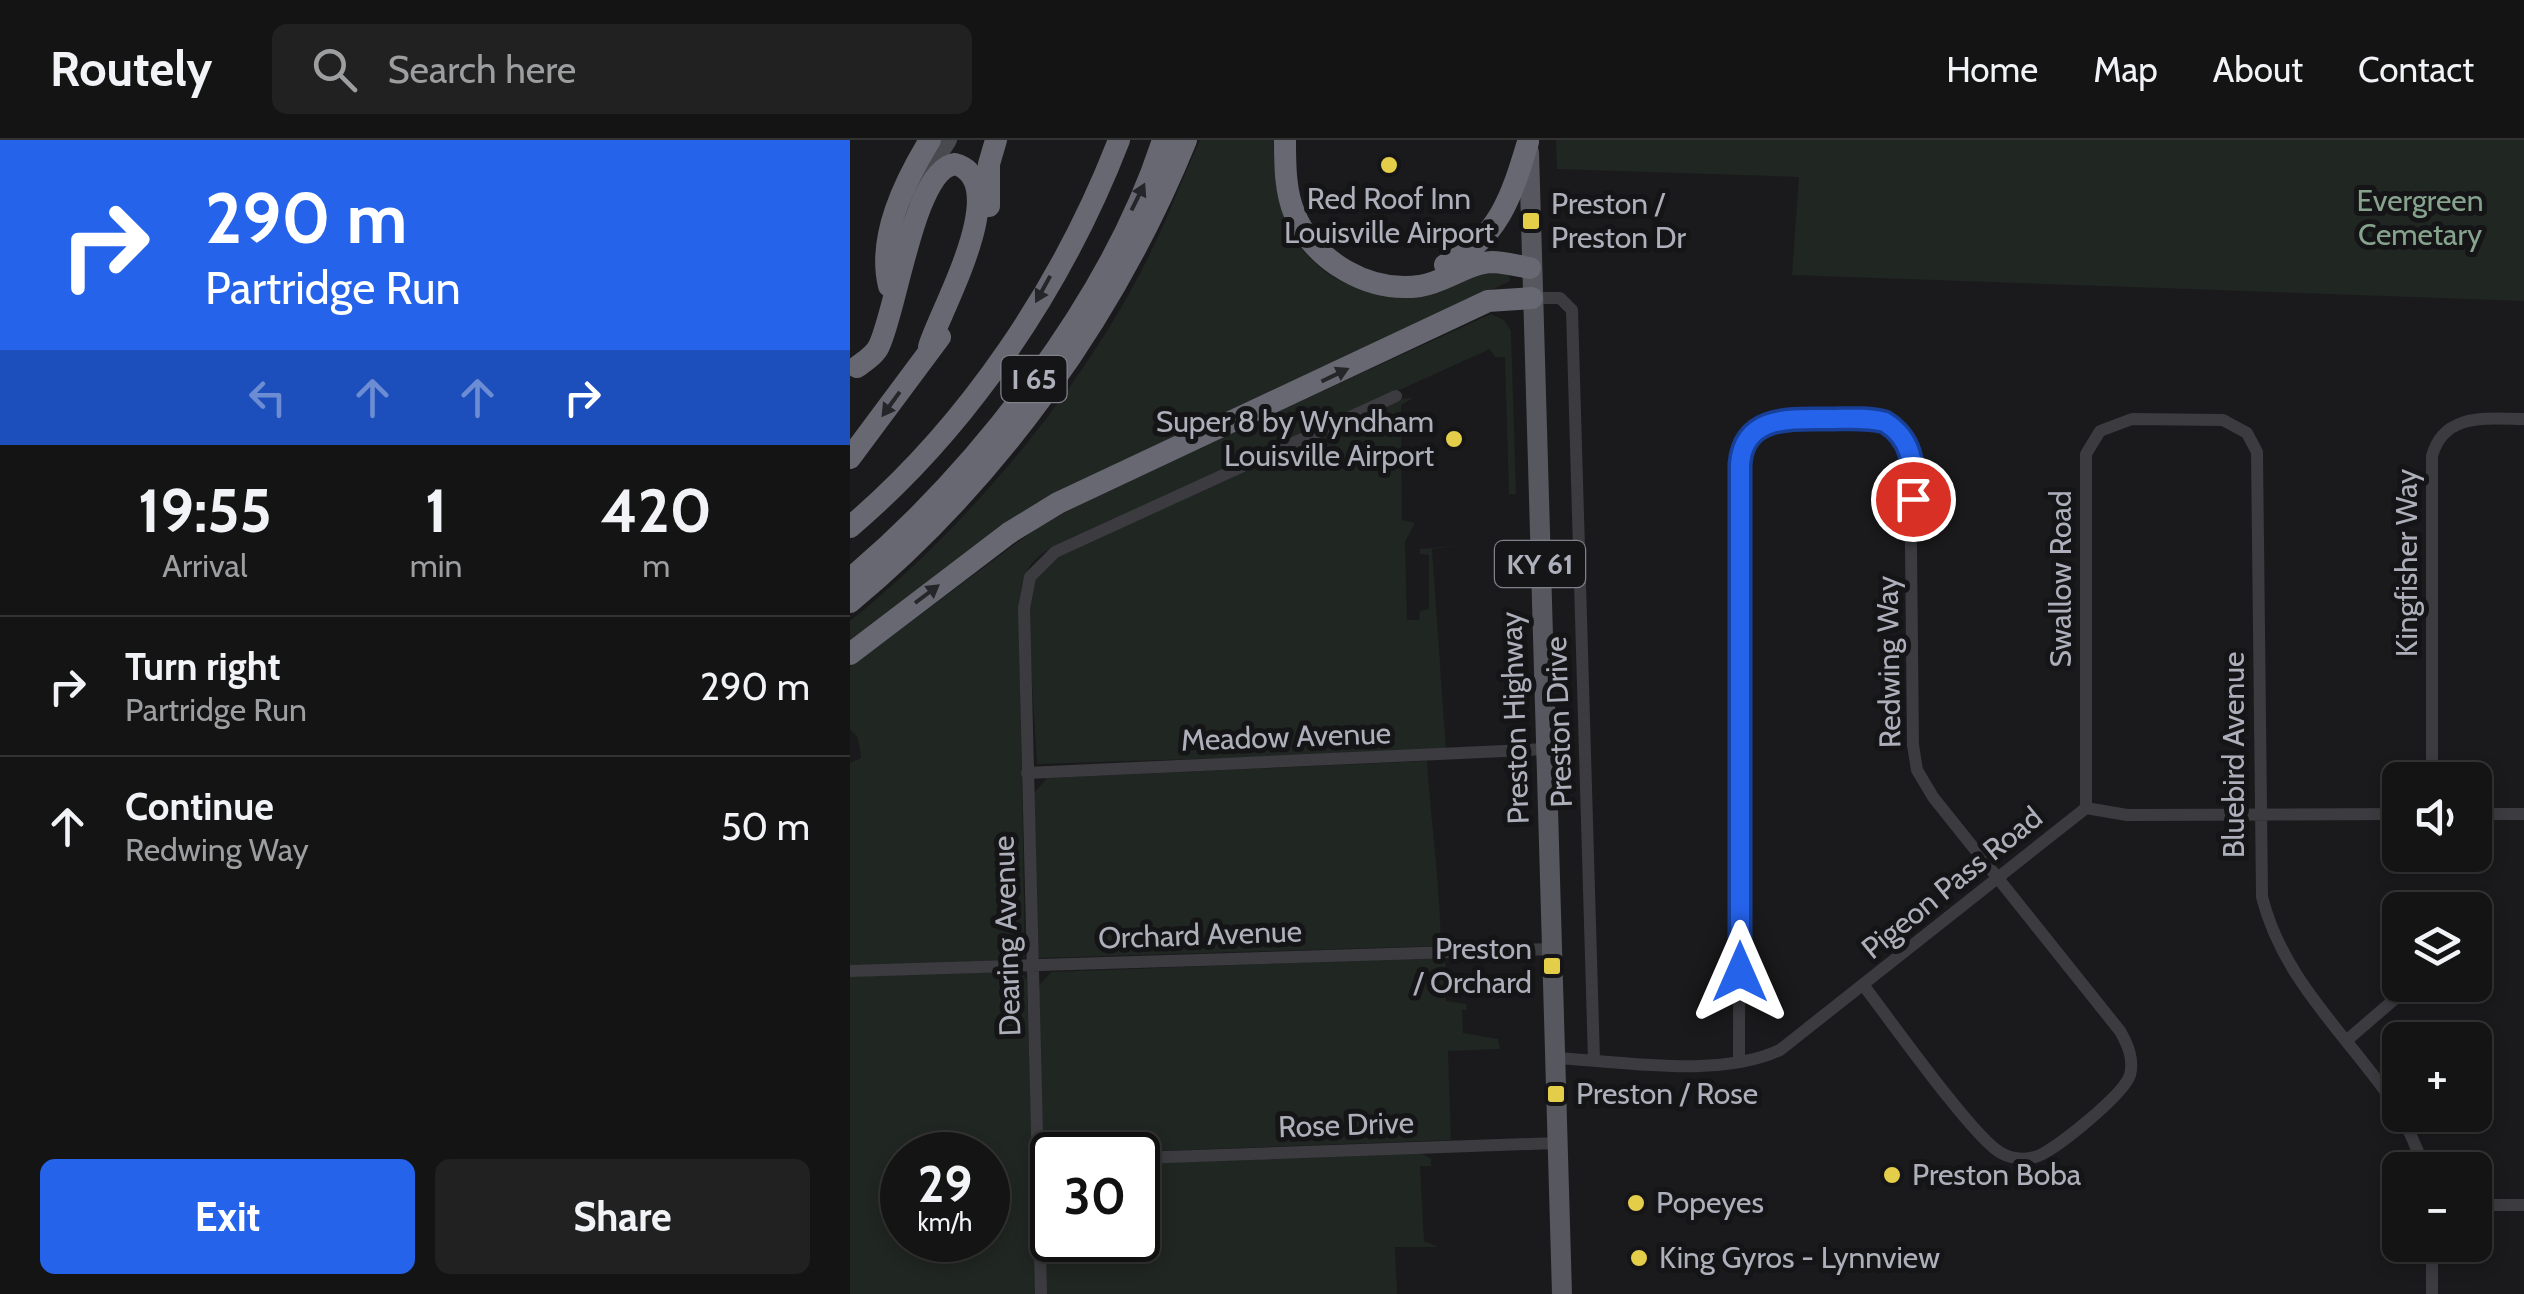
<!DOCTYPE html>
<meta charset="utf-8">
<style>
body{margin:0;font-family:Cabin,sans-serif;background:#212122;color:#f1f3f6;height:100vh;display:flex;flex-direction:column;font-size:38px;white-space:nowrap}
*{box-sizing:border-box;margin:0}
p{font-size:32px;color:#9d9ea0}
.icon{flex:none;width:55px;height:55px;fill:none;stroke:currentColor;stroke-width:2;stroke-linecap:round;stroke-linejoin:round}
.map{position:relative;flex:1;overflow:hidden}
.sheet{display:flex;flex-direction:column;background:#141415;width:850px}
.sheet>*{flex:none}
.guide{background:#2563eb;color:#fff;overflow:hidden}
.controls{position:absolute;left:1532px;top:622px;display:grid;gap:20px}
.controls a{display:grid;place-items:center;width:110px;height:110px;border-radius:15px;background:#141415;box-shadow:0 5px 15px #0003,0 0 0 2px #333334;font-size:50px}
.speed{position:absolute;left:30px;top:992px;display:flex;gap:20px;font-size:50px;font-weight:700;text-align:center}
.speed>*{display:grid;place-content:center;width:130px;height:130px;border-radius:50%;background:#141415;box-shadow:0 5px 15px #0003,0 0 0 2px #333334;line-height:1}
.speed small{font-size:25px;font-weight:400}
.speed .limit{border:5px solid #111;border-radius:15px;background:#fff;color:#111}
.pin{position:absolute;display:grid;place-items:center;width:85px;height:85px;color:#fff;margin:-42px;border:5px solid #fff;border-radius:50%;box-shadow:0 2px 10px #0007}
.me{position:absolute;width:110px;margin:-55px;rotate:0deg;stroke-linejoin:round;filter:drop-shadow(0 0 8px #0008)}
.turn{display:flex;align-items:center;gap:35px;height:210px;padding:0 40px;font-size:45px}
.turn .icon{width:130px;height:130px;stroke-width:2.5}
.turn b{display:block;font-size:70px;line-height:85px}
.lanes{display:flex;align-items:center;height:95px;padding:0 40px;background:#0003;justify-content:center;gap:50px;direction:ltr}
.lanes .off{opacity:.35}
.eta{display:flex;justify-content:space-evenly;align-items:center;height:170px;text-align:center}
.eta b{font-size:60px;font-weight:800;line-height:70px}
.primary-button{display:flex;gap:20px;margin-top:auto;padding:20px 40px}
.primary-button a{flex:1;height:115px;border-radius:15px;background:#2563eb;color:#fff;font-size:40px;font-weight:800;line-height:115px;text-align:center}
.primary-button a+a{background:#212122;color:#f1f3f6}
ul{padding:0;list-style:none}
li{display:flex;align-items:center;gap:30px;height:140px;padding:0 40px;border-top:2px solid #333334}
li div{flex:1}
li b{display:block;font-size:38px}
li em{font-style:normal}
header{display:flex;align-items:center;gap:60px;box-sizing:border-box;height:140px;padding:0 50px;background:#141415;border-bottom:2px solid #333334}
header strong{font-size:48px}
nav{display:flex;gap:55px;margin-inline-start:auto;font-size:35px}
.search{width:700px;height:90px;background:#212122;display:flex;align-items:center;gap:25px;box-sizing:border-box;padding:0 35px;border-radius:15px;color:#9d9ea0;font-size:38px}
main{display:flex;flex:1;min-height:0}
.map>svg:first-child{display:block}
.green{fill:#202622;fill-rule:evenodd}
.lines{fill:none;stroke-linecap:round;stroke-linejoin:round}
.minor{stroke:#3b3b40;stroke-width:12}
.secondary{stroke:#494950;stroke-width:18}
.primary{stroke:#57575f;stroke-width:20}
.motorway{stroke:#676871;stroke-width:22}
.oneway{fill:#252629}
.route-casing{stroke:#184099;stroke-width:25}
.route{stroke:#2563eb;stroke-width:18}
.poi-dot{fill:#e4ce49;stroke:#151517;stroke-width:4}
.labels{text-anchor:middle;stroke-width:10;stroke-linejoin:round;paint-order:stroke}
.shield{fill:#151517;stroke:#7f8189;stroke-width:2.5}
.shield-label{font-size:28px;font-weight:bold;fill:#adafba}
.poi-label{font-size:30px;fill:#adafba;stroke:#151517;text-anchor:start}
.park-label{font-size:30px;fill:#86a38d;stroke:#151517}
.street-label{font-size:30px;fill:#adafba;stroke:#151517}
</style>
<header>
<strong>Routely</strong>
<div class="search"><svg class="icon" aria-label="search" viewBox="0 0 24 24"><circle cx="10" cy="10" r="6"/><path d="M15 15l6 6"/></svg>Search here</div>
<nav><a>Home</a><a>Map</a><a>About</a><a>Contact</a></nav>
</header>
<main>
<section class="sheet">
<div class="guide">
<div class="turn"><svg class="icon" aria-label="right" viewBox="0 0 24 24"><path d="M7 20v-9h11M14 6l5 5-5 5"/></svg><div><b>290 m</b>Partridge Run</div></div>
<div class="lanes"><svg class="icon off" aria-label="left" viewBox="0 0 24 24"><path d="M17 20v-9H6M10 6l-5 5 5 5"/></svg><svg class="icon off" aria-label="ahead" viewBox="0 0 24 24"><path d="M12 20V5M6 11l6-6 6 6"/></svg><svg class="icon off" aria-label="ahead" viewBox="0 0 24 24"><path d="M12 20V5M6 11l6-6 6 6"/></svg><svg class="icon" aria-label="right" viewBox="0 0 24 24"><path d="M7 20v-9h11M14 6l5 5-5 5"/></svg></div>
</div>
<div class="eta">
<div><b>19:55</b><p>Arrival</p></div>
<div><b>1</b><p>min</p></div>
<div><b>420</b><p>m</p></div>
</div>
<ul>
<li><svg class="icon" aria-label="right" viewBox="0 0 24 24"><path d="M7 20v-9h11M14 6l5 5-5 5"/></svg><div><b>Turn right</b><p>Partridge Run</p></div><em>290 m</em></li>
<li><svg class="icon" aria-label="ahead" viewBox="0 0 24 24"><path d="M12 20V5M6 11l6-6 6 6"/></svg><div><b>Continue</b><p>Redwing Way</p></div><em>50 m</em></li>
</ul>
<div class="primary-button"><a>Exit</a><a>Share</a></div>
</section>
<div class="map">
<svg width="1674" height="1154" viewBox="0 0 1674 1154">
<rect width="100%" height="100%" fill="#1a1a1c"/>
<path class="green" d="M350 0H424C422 60 439 119 499 145L637 130 659 133 660 141 273 324 0 504V481C116 388 231 252 298 118 317 80 332 39 350 0Z
M706 0H1674V161L942 135 949 37 707 29Z
M641 174 654 180 661 191 666 354H659L655 217H645L640 209 204 406C172 424 170 443 169 478L175 816 166 820 0 826V623L11 618 8 598 0 589V527L187 388 254 351Z
M563 258 551 265 552 380 565 383 555 402 557 480H569L570 471 579 469V415L570 414V409L615 405 582 409 596 611 187 624 177 462 181 443 207 416 549 259Z
M577 621C581 683 590 744 591 806L188 818 183 654 197 638Z
M595 817 596 861 616 864 617 870H612L613 893 648 899 650 909 598 911 601 1000 203 1015 192 1005 188 847 201 832Z
M169 830 177 840 186 1154H0V835ZM52 1015H138V1100H52Z
M567 1011 581 1019V1026H570L574 1101 588 1107H545L547 1154H196L193 1035 202 1026V1100H288V1022Z"/>
<g class="lines">
<path class="minor" d="M682 158H710L722 170 744 920
M177 633 696 609
M1582 640V316C1594 272 1637 279 1674 279
M1236 668V314L1250 291 1282 279 1373 280 1397 293 1407 312 1412 757C1434 844 1502 899 1550 972
M1625 674H1674
M0 831 702 809
M1496 901 1561 845
M705 918C771 921 869 939 930 910L1236 668 1277 675 1550 674
M889 920 890 324 901 295 913 285 933 279 1027 280 1046 289 1060 309 1063 605 1067 630 1083 657 1270 891C1278 905 1284 919 1280 935 1274 954 1208 1008 1188 1016 1176 1020 1162 1019 1151 1013 1124 999 1038 877 1014 846
M1552 975 1576 1030
M288 1018 707 1003
M1625 1065H1674
M191 1154 174 468 180 437 205 412 546 256
M1582 1154V1105"/>
<path class="secondary" d="M64 54 98 0"/>
<path class="primary" d="M679 12 712 1154"/>
<path class="motorway" d="M435 0C435 25 435 52 445 75 465 122 519 153 570 146 594 143 617 123 642 122 654 122 668 126 680 128
M139 66V24L146 0
M595 125C649 99 662 55 678 2
M39 146C27 97 55 41 80 0
M7 227C15 221 25 215 29 206 47 169 64 29 105 24 166 41 87 176 79 207
M0 318 90 197
M0 387C119 286 213 145 269 0
M0 439C128 331 261 161 313 0
M0 462C147 340 264 177 336 0
M0 514 159 393 208 363 638 161 682 158"/>
</g>
<defs><path id="oneway-solid" d="M-6-.8H1V-3.2L6.5 0L1 3.2V.8H-6Z" transform="scale(2.5)"/></defs>
<g class="oneway">
<use href="#oneway-solid" transform="translate(288 57) rotate(-64)"/>
<use href="#oneway-solid" transform="translate(193 149) rotate(119)"/>
<use href="#oneway-solid" transform="translate(485 235) rotate(-26)"/>
<use href="#oneway-solid" transform="translate(41 264) rotate(126)"/>
<use href="#oneway-solid" transform="translate(77 454) rotate(-37)"/>
</g>
<g class="lines">
<defs>
<path id="route" d="M890 832V324C894 275 941 279 978 279 997 279 1017 277 1035 282 1065 301 1063 327 1063 359"/>
</defs>
<use href="#route" class="route-casing"/>
<use href="#route" class="route"/>
</g>
<g class="poi-dot">
<circle cx="539" cy="25" r="10"/>
<rect x="671" y="71" width="20" height="20" rx="5"/>
<circle cx="604" cy="299" r="10"/>
<rect x="692" y="816" width="20" height="20" rx="5"/>
<rect x="696" y="944" width="20" height="20" rx="5"/>
<circle cx="1042" cy="1035" r="10"/>
<circle cx="786" cy="1063" r="10"/>
<circle cx="789" cy="1118" r="10"/>
</g>
<g class="labels">
<g class="shield">
<rect x="151.5" y="216" width="65" height="46" rx="8"/>
<rect x="645" y="401" width="90" height="46" rx="8"/>
</g>
<g class="shield-label">
<text x="184" y="249">I 65</text>
<text x="690" y="434">KY 61</text>
</g>
<g class="poi-label">
<text x="539" y="69" text-anchor="middle">Red Roof Inn<tspan x="539" dy="34">Louisville Airport</tspan></text>
<text x="701" y="74">Preston /<tspan x="701" dy="34">Preston Dr</tspan></text>
<text x="584" y="292" text-anchor="end">Super 8 by Wyndham<tspan x="584" dy="34">Louisville Airport</tspan></text>
<text x="682" y="819" text-anchor="end">Preston<tspan x="682" dy="34">/ Orchard</tspan></text>
<text x="726" y="964">Preston / Rose</text>
<text x="1062" y="1045">Preston Boba</text>
<text x="806" y="1073">Popeyes</text>
<text x="809" y="1128">King Gyros - Lynnview</text>
</g>
<g class="park-label">
<text x="1570" y="71">Evergreen<tspan x="1570" dy="34">Cemetary</tspan></text>
</g>
<g class="street-label">
<text transform="translate(1557 423) rotate(-90)" y="10">Kingfisher Way</text>
<text transform="translate(1211 439) rotate(-90)" y="10">Swallow Road</text>
<text transform="translate(1039 522) rotate(-91)" y="10">Redwing Way</text>
<text transform="translate(665 578) rotate(-92)" y="10">Preston Highway</text>
<text transform="translate(709 582) rotate(-92)" y="10">Preston Drive</text>
<text transform="translate(436 597) rotate(-2)" y="10">Meadow Avenue</text>
<text transform="translate(1384 615) rotate(-90)" y="10">Bluebird Avenue</text>
<text transform="translate(1102 743) rotate(-39)" y="10">Pigeon Pass Road</text>
<text transform="translate(350 795) rotate(-2)" y="10">Orchard Avenue</text>
<text transform="translate(157 796) rotate(-92)" y="10">Dearing Avenue</text>
<text transform="translate(496 985) rotate(-2)" y="10">Rose Drive</text>
</g>
</g>
</svg>
<div class="controls">
<a><svg class="icon" aria-label="sound" viewBox="0 0 24 24"><path d="M4 9h4l5-4v14l-5-4H4zM17 9q2 3 0 6"/></svg></a>
<a><svg class="icon" aria-label="layers" viewBox="0 0 24 24"><path d="M12 4l9 5-9 5-9-5zM3 14l9 5 9-5"/></svg></a>
<a>+</a>
<a>−</a>
</div>
<div class="speed"><div>29<small>km/h</small></div><div class="limit">30</div></div>
<div class="pin" style="left:1063px;top:359px;background:#d93025"><svg class="icon" aria-label="arrive" viewBox="0 0 24 24"><path d="M6 21V4h12l-3 4 3 4H6"/></svg></div>
<svg class="me" style="left:890px;top:832px" viewBox="-20 -20 40 40"><path d="M0-17L14 15 0 8-14 15z" fill="#2563eb" stroke="#fff" stroke-width="4"/></svg>
</div>
</main>
